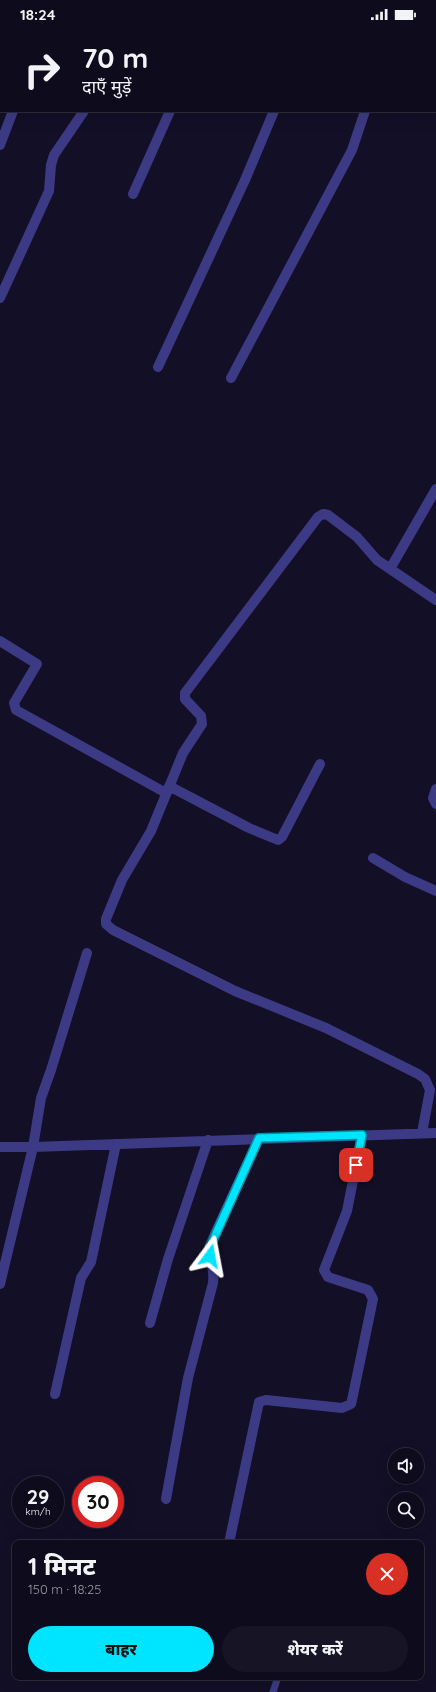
<!DOCTYPE html>
<html lang="hi">
<meta charset="utf-8">
<style>
body{margin:0;font-family:Quicksand,"Noto Sans Devanagari",sans-serif;background:#171425;color:#f1f3f6;height:100vh;display:flex;flex-direction:column;font-size:15px;white-space:nowrap}
*{box-sizing:border-box;margin:0}
p{font-size:13px;color:#9b9ba3}
.icon{flex:none;width:22px;height:22px;fill:none;stroke:currentColor;stroke-width:2;stroke-linecap:round;stroke-linejoin:round}
.map{position:relative;flex:1;overflow:hidden}
.panel{position:absolute;left:12px;top:1512px;width:412px;height:140px;display:flex;flex-direction:column;background:#0e0b1c;border-radius:8px;box-shadow:0 4px 16px #0002,0 0 0 1px #2e2b3b}
.panel>*{flex:none}
.banner{position:absolute;left:0px;top:0px;width:436px;height:84px;box-shadow:0 4px 16px #0002,0 0 0 1px #2e2b3b;background:#0e0b1c;color:#f1f3f6;overflow:hidden}
.buttons{position:absolute;left:388px;top:1420px;display:grid;gap:8px}
.buttons a{display:grid;place-items:center;width:36px;height:36px;border-radius:50%;background:#0e0b1c;box-shadow:0 4px 16px #0002,0 0 0 1px #2e2b3b;font-size:20px}
.speed{position:absolute;left:12px;top:1448px;display:flex;gap:8px;font-size:20px;font-weight:700;text-align:center}
.speed>*{display:grid;place-content:center;width:52px;height:52px;border-radius:50%;background:#0e0b1c;box-shadow:0 4px 16px #0002,0 0 0 1px #2e2b3b;line-height:1}
.speed small{font-size:10px;font-weight:400}
.speed .limit{border:6px solid #d22;background:#fff;color:#111}
.pin{position:absolute;display:grid;place-items:center;width:34px;height:34px;color:#fff;margin:-17px;border-radius:8px;box-shadow:0 2px 6px #0006}
.me{position:absolute;width:44px;margin:-22px;rotate:13deg;stroke-linejoin:round;filter:drop-shadow(0 0 3px #0008)}
.turn{display:flex;align-items:center;gap:14px;height:84px;padding:0 16px;font-size:18px}
.turn .icon{width:52px;height:52px;stroke-width:2.5}
.turn b{display:block;font-size:28px;line-height:34px}
.round{display:grid;place-items:center;flex:none;width:42px;height:42px;border-radius:21px;background:#171425}
.overview{display:flex;align-items:center;justify-content:space-between;height:68px;padding:0 16px}
h1{font-size:24px;font-weight:800;line-height:30px}
.button{display:flex;gap:8px;margin-top:auto;padding:8px 16px}
.button a{flex:1;height:46px;border-radius:24px;background:#00e5ff;color:#111;font-size:16px;font-weight:800;line-height:46px;text-align:center}
.button a+a{background:#171425;color:#f1f3f6}
.status{display:flex;justify-content:space-between;align-items:center;height:28px;padding:0 20px;background:#0e0b1c;direction:ltr}
.status svg{height:11px;fill:currentColor}
.map>svg:first-child{display:block}
.lines{fill:none;stroke-linecap:round;stroke-linejoin:round}
.service{stroke:#3d3a85;stroke-width:7}
.minor{stroke:#3d3a85;stroke-width:10}
.tertiary{stroke:#3d3a85;stroke-width:10}
.route-casing{stroke:#0095a6;stroke-width:10}
.route{stroke:#00e5ff;stroke-width:7}
</style>
<div class="status"><b>18:24</b><svg viewBox="0 0 49 12"><path d="M0 12V9h3v3zM5 12V6h3v6zM10 12V3h3v9zM15 12V0h3v12zM26 1h20v11H26zM47 4h2v5h-2z"/></svg></div>
<div class="map">
<svg width="436" height="1664" viewBox="0 0 436 1664">
<rect width="100%" height="100%" fill="#130f26"/>
<g class="lines">
<path class="service" d="M273 1664 278 1649"/>
<path class="minor" d="M74 1V0
M113 1V0
M251 1V0
M388 1V0
M0 117 13 83
M133 166 170 83
M0 270 49 163 51 137 54 127 84 83
M158 339 245 152 274 83
M231 350 352 122 365 83
M390 541 436 461
M0 613 37 636 14 675 16 682 166 765
M169 758 249 800 278 812 282 809 320 736
M436 761 433 770 436 776
M373 830 405 849 436 863
M422 1105 430 1062 425 1051 418 1046 326 1000 235 963 113 902 106 896V891L122 852 151 803 183 725 202 696 201 688 185 671V665L318 489 323 486 328 487 357 509 377 532 436 572
M0 1119H33L436 1105
M0 1256 33 1119 41 1070 51 1042 87 925
M150 1295 168 1231 208 1112
M55 1366 81 1250 91 1234 116 1116
M166 1471 188 1350 213 1255C215 1240 209 1232 209 1219L259 1110
M229 1515 259 1374 266 1372 342 1380 351 1376 352 1372 373 1271 368 1262 328 1249 324 1242 347 1183 362 1107"/>
<path class="tertiary" d="M435 35H436
M435 46H436
M0 59H1
M0 70 1 69"/>
</g>
<g class="lines">
<defs>
<path id="route" d="M210 1228V1219L259 1110 362 1107 356 1137"/>
</defs>
<use href="#route" class="route-casing"/>
<use href="#route" class="route"/>
</g>
</svg>
<div class="buttons">
<a><svg class="icon" aria-label="sound" viewBox="0 0 24 24"><path d="M4 9h4l5-4v14l-5-4H4zM17 9q2 3 0 6"/></svg></a>
<a><svg class="icon" aria-label="search" viewBox="0 0 24 24"><circle cx="10" cy="10" r="6"/><path d="M15 15l6 6"/></svg></a>
</div>
<div class="speed"><div>29<small>km/h</small></div><div class="limit">30</div></div>
<div class="pin" style="left:356px;top:1137px;background:#d93025"><svg class="icon" aria-label="arrive" viewBox="0 0 24 24"><path d="M6 21V4h12l-3 4 3 4H6"/></svg></div>
<svg class="me" style="left:210px;top:1228px" viewBox="-20 -20 40 40"><path d="M0-17L14 15 0 8-14 15z" fill="#00e5ff" stroke="#fff" stroke-width="4"/></svg>
<div class="banner">
<div class="turn"><svg class="icon" aria-label="right" viewBox="0 0 24 24"><path d="M7 20v-9h11M14 6l5 5-5 5"/></svg><div><b>70 m</b>दाएँ मुड़ें</div></div>
</div>
<section class="panel">
<div class="overview"><div><h1>1 मिनट</h1><p>150 m · 18:25</p></div><a class="round" style="background:#d93025;color:#fff"><svg class="icon" aria-label="close" viewBox="0 0 24 24"><path d="M6 6l12 12M18 6L6 18"/></svg></a></div>
<div class="button"><a>बाहर</a><a>शेयर करें</a></div>
</section>
</div>
